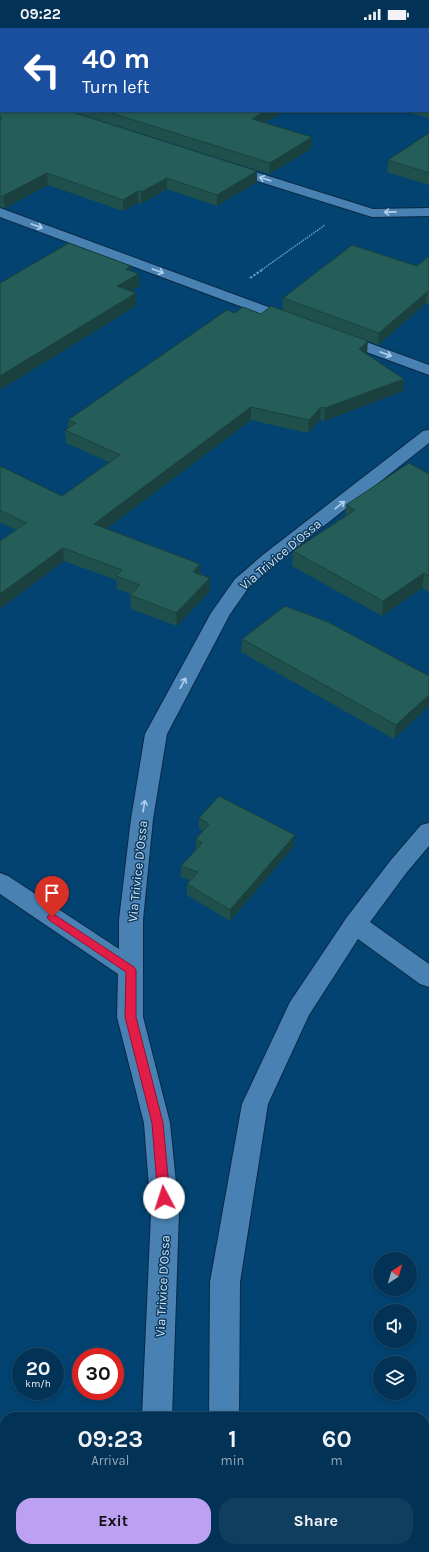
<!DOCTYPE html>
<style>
body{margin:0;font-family:Karla,sans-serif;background:#103e5f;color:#f1f3f6;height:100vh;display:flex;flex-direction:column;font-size:15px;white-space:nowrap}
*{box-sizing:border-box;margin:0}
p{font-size:13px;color:#96aab9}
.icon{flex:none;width:22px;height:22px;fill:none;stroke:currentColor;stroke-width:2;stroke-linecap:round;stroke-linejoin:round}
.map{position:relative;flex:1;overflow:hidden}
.details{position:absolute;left:0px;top:1384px;width:429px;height:140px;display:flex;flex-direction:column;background:#023255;border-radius:16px 16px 0 0;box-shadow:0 2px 6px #0003,0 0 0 1px #234d6c}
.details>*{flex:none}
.top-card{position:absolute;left:0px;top:0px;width:429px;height:84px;box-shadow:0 2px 6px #0003,0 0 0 1px #234d6c;background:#1a4fa0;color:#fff;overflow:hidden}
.needle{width:26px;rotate:37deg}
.tools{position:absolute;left:373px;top:1224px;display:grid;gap:8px}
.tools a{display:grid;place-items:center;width:44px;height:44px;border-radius:50%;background:#023255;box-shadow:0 2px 6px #0003,0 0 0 1px #234d6c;font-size:20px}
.speed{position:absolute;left:12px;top:1320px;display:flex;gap:8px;font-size:20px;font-weight:700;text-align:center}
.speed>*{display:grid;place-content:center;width:52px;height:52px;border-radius:50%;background:#023255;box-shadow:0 2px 6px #0003,0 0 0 1px #234d6c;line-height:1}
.speed small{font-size:10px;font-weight:400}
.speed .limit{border:6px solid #d22;background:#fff;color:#111}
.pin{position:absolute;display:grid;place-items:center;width:34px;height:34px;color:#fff;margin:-41px -17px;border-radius:50% 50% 50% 0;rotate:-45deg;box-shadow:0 0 4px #0007}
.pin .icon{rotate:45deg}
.me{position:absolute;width:44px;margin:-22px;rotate:355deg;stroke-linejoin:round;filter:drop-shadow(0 0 3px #0008)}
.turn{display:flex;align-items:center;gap:14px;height:84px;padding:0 16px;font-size:18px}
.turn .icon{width:52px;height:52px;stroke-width:2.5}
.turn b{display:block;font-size:28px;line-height:34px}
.eta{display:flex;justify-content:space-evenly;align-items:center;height:68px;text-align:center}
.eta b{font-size:24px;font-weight:700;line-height:28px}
.primary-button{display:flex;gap:8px;margin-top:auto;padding:8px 16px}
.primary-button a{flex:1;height:46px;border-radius:16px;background:#bca0f2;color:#111;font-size:16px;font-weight:700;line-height:46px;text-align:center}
.primary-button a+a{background:#103e5f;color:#f1f3f6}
.status{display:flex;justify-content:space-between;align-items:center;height:28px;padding:0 20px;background:#023255;direction:ltr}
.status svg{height:11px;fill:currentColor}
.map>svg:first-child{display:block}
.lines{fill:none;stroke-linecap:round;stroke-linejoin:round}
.street-casing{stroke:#0b2943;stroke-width:2}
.path-far1{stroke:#6f9abb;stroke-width:1.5;stroke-dasharray:1.5 1;stroke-linecap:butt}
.path{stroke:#6f9abb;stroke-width:2;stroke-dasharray:2.5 1.5;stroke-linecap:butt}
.street{fill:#4981b3;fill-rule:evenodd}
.wall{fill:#20504c}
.shaded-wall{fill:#1a413e}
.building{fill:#255d58;stroke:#1a413e}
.oneway{stroke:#b3d1ed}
.route{fill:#e11d48;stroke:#92132f}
.labels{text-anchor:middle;stroke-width:3;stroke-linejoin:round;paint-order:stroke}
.street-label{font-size:13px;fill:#cee5fb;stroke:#0c395c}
</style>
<div class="status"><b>09:22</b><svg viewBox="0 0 49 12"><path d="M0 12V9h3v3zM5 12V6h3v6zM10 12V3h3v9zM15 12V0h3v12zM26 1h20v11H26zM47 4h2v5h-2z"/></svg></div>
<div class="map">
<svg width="429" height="1524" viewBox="0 0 429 1524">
<rect width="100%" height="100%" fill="#024371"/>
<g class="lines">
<defs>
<path id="street" d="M0 66H1V74H0Z
M227 135 373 181 429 180V188L372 189 222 142 220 139 222 136Z
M0 180 298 290 301 293 298 296 293 298 288 296 0 189Z
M339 304 429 337V347L334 312 331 309 334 306Z
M429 402V415L278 534 249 559 230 586 167 706 153 791 143 892V989L170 1095 179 1185 172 1389H142L151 1185 144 1095 117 989 118 946 0 866V845L8 848 119 921V892L131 791 145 706 211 585 235 551 264 526 423 403Z
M429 795V818L407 844 370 894 429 936V959L420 956 358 911 309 987 268 1076 240 1254 239 1389H209L210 1254 242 1076 290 974 347 889 391 832 421 797Z
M0 1421 5 1423V1458L0 1456Z
M57 1519H91L93 1524H59Z
M125 1519H157L156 1524H124Z
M207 1519H239V1524H207Z"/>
</defs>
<use href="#street" class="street-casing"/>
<path class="path-far1" d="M260 243 325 197"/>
<path class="path" d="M250 250 262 242"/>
<use href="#street" class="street"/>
</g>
<path class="wall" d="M429 0V90L403 83H428V1Z
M0 71 257 143V154L217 178 167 161 141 176 138 175 123 183 48 157 5 180 0 179Z
M71 83H285L264 95 312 109 311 121 269 146Z
M429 105V157L387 144 388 132Z
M429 228V276L426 275 378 317 282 282 283 270 417 238Z
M235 285 367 326 403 363 324 393 320 392 308 405 251 392 106 501 200 536V546L210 550V563L177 598 131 581 130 567 131 566 117 561 116 552 64 533 16 502 0 494V438L62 468 109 434 66 415 65 402 68 400V392Z
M429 446V564L422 560 382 588 292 538 293 523 345 488 346 477Z
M242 611 429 648 394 711 241 624Z
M199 790 294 818 230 893 187 867V856L190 852 181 849V838L196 821V811L203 803 199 801Z"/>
<path class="shaded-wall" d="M117 0H139L137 1H115Z
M0 55 1 64 0 65Z
M265 83H285L251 102 252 91Z
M312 109 311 121 269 146 270 135Z
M257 143V154L217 178V167Z
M47 145 48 157 5 180 3 168Z
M167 150V161L141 176V164Z
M138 163V175L123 183V172Z
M131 238 132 250 139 246 140 258 118 271 117 258 126 241Z
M427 264 426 275 378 317 379 305Z
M136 265V278L0 362V348Z
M368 313 367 326 359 321Z
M404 351 403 363 324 393 325 380Z
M251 379V392L95 509 94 496Z
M321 379 320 392 308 405 309 392Z
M63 520 64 533 0 581V566Z
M200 536V549L193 544Z
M424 545 422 560 382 588 383 573Z
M210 550V563L177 598 176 585Z
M429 667V678L394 711 396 697Z
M295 807 294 818 230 893V882Z"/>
<path class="building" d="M7 0H117L115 1H4Z
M258 0H429V79H428V1H256Z
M1 2V55L0 54V3Z
M1 70V83H69L257 143 217 167 167 150 141 164 138 163 123 172 47 145 3 168H0V92L2 90H0V71Z
M105 83H265L252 91 312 109 270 135Z
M429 105V145L388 132Z
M69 215 131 238 126 241 139 246 117 258 136 265 0 348V255Z
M352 217 417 238 429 228V264H427L379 305 283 270Z
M271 278 368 313 359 321 404 351 325 380 321 379 309 392 251 379 94 496 200 536 193 544 210 550 176 585 130 567 140 557 116 548 122 542 63 520 0 566V513L26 495 0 482V438L62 468 120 427 65 402 76 395 68 392 227 282 235 285 243 279 261 286Z
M409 435 429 446V548L424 545 383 573 293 523 355 482 346 477Z
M285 578 328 594 429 648V667L396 697 242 611Z
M219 768 295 807 230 882 187 856 198 844 181 838 202 815 196 811 209 796 199 790Z
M0 1482 5 1488V1519H32L37 1524H0Z"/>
<defs><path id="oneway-shaft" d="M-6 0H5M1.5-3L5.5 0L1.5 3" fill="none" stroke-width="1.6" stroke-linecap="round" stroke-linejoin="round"/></defs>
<g class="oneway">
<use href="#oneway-shaft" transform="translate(265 151) rotate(-162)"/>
<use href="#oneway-shaft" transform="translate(390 184) rotate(179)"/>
<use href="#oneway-shaft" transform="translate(37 198) rotate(20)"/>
<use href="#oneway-shaft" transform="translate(158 243) rotate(20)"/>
<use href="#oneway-shaft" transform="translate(386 326) rotate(20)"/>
<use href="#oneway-shaft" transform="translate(340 477) rotate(-38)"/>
<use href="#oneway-shaft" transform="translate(183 655) rotate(-62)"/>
<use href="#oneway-shaft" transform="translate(144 778) rotate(-81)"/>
</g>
<path class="route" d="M52 885 134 939 136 942V989L163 1095 170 1170 168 1173 164 1175 160 1173 158 1170 152 1095 125 989 126 944 49 892 47 889 49 887Z"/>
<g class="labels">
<g class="street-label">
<text transform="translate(280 526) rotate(-40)" y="5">Via Trivice D'Ossa</text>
<text transform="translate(137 843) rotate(-84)" y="5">Via Trivice D'Ossa</text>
<text transform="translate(162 1258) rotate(-87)" y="5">Via Trivice D'Ossa</text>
</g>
</g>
</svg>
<div class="tools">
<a><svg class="needle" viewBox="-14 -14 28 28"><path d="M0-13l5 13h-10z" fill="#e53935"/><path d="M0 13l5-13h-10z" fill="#96aab9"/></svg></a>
<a><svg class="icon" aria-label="sound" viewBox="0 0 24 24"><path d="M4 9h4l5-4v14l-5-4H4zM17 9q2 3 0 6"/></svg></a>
<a><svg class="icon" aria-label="layers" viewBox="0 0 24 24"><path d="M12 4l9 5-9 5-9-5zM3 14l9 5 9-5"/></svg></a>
</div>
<div class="speed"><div>20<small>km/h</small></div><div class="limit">30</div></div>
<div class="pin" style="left:52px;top:889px;background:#d93025"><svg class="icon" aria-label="arrive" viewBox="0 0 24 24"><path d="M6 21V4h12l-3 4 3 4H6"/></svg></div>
<svg class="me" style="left:164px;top:1170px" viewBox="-20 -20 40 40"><circle r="19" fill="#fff"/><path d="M0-13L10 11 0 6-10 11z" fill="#e11d48"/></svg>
<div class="top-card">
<div class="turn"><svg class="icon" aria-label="left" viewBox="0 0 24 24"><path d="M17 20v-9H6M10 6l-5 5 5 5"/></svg><div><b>40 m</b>Turn left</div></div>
</div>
<section class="details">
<div class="eta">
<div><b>09:23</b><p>Arrival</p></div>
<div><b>1</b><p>min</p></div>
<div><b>60</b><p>m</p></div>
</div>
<div class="primary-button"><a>Exit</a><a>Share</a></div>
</section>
</div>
